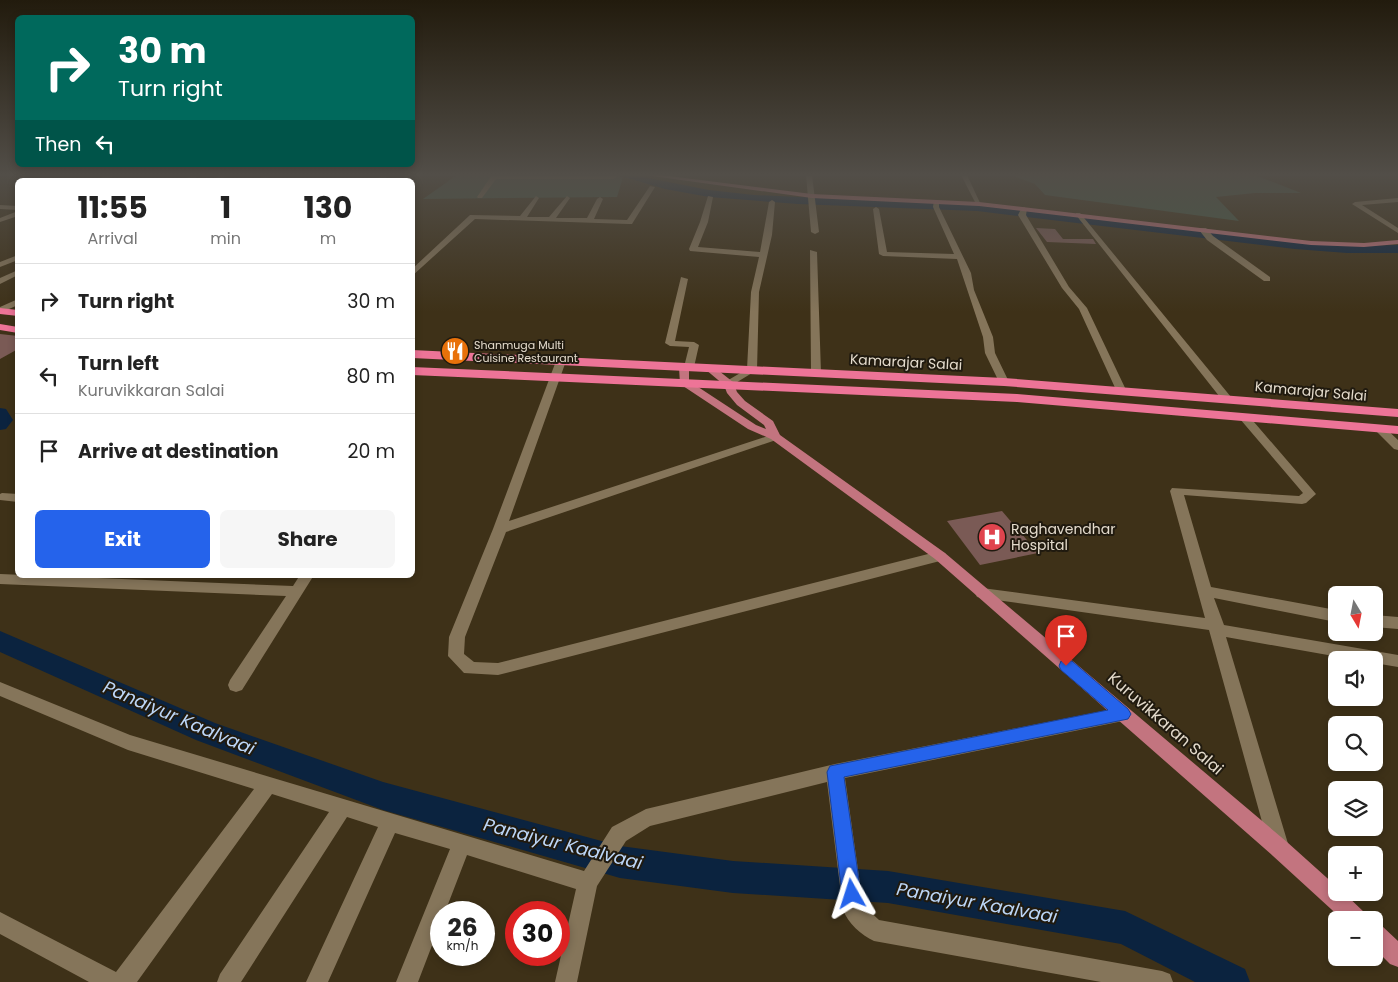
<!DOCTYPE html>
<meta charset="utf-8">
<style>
body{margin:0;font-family:Poppins,sans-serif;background:#f6f6f6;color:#222;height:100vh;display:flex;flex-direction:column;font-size:19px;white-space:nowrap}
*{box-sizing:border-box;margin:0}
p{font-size:16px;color:#767676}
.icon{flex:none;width:28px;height:28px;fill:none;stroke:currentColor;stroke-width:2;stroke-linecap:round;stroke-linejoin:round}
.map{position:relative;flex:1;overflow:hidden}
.sheet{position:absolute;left:15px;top:178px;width:400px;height:400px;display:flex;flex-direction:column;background:#fff;border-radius:8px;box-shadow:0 2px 8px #0003}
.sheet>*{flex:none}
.top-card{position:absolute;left:15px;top:15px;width:400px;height:152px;border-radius:8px;box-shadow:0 2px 8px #0003;background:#00695c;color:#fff;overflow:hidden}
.needle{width:32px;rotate:170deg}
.buttons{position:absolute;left:1328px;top:586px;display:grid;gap:10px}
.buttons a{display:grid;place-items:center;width:55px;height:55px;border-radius:8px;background:#fff;box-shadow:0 2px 8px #0003;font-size:25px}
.speed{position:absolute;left:430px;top:901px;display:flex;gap:10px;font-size:25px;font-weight:700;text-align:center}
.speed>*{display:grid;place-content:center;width:65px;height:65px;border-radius:50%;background:#fff;box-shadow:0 2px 8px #0003;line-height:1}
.speed small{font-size:12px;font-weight:400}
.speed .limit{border:8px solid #d22;background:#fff;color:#111}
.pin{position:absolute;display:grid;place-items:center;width:42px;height:42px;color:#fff;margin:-51px -21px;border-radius:50% 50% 50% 0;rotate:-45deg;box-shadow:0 0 5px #0007}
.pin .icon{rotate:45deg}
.me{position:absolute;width:55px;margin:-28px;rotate:354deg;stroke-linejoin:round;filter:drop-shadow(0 0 4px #0008)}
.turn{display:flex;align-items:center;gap:18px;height:105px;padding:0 20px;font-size:22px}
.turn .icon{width:65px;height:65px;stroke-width:2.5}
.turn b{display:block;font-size:35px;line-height:42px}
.then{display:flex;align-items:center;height:48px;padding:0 20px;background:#0003;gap:10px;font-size:19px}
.eta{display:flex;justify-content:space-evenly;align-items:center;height:85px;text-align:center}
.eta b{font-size:30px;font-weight:700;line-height:35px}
.cta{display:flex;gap:10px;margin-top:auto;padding:10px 20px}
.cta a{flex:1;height:58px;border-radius:8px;background:#2563eb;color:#fff;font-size:20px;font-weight:700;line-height:58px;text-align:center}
.cta a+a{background:#f6f6f6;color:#222}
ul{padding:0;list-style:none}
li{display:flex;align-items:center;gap:15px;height:75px;padding:0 20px;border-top:1px solid #e0e0e0}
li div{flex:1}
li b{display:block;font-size:19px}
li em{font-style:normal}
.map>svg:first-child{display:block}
.green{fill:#445c48}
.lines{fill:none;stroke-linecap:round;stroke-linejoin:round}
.canal{fill:#0b233f;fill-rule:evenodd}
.building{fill:#7a5a55}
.minor{fill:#85755a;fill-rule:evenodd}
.major{fill:#c3747f;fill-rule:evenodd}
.highway{fill:#ed7497;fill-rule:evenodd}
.route{fill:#2563eb;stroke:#184099}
.labels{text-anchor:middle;stroke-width:4;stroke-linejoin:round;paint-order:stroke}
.far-poi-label{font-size:11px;fill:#e4dbcc;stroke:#201a0f;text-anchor:start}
.street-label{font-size:14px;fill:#e4dbcc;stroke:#201a0f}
.poi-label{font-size:14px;fill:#e4dbcc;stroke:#201a0f;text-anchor:start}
.near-street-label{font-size:16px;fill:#e4dbcc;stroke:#201a0f}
.near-water-label{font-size:18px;font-style:italic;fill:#bcd6f7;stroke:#201a0f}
</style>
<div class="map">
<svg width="1398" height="982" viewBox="0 0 1398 982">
<rect width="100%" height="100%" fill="#3e3118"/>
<path class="green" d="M457 175H616L623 177 617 197 423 199Z
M1255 175 1301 193H1255L1216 197 1239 221 1045 195 1035 184 1013 176Z"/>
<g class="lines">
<path class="canal" d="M617 175H633L709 190 754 195 977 205 1295 242 1347 246 1398 245V253H1347L1295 249 977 211 798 204 709 197 665 189Z
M0 408 6 409 13 420 6 429 0 430Z
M0 631 215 723 383 782 620 846 733 861 888 871 1125 911 1245 969 1250 982H1195L1121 944 888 903 733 893 620 878 383 810 196 740 0 652Z"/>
</g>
<path class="building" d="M1036 228 1055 229 1063 239H1093L1096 244 1047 242Z
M0 334 18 336V349L0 359Z
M1002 511 1038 553 980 565 947 521Z"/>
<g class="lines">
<path class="minor" d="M107 175H115L104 180H95Z
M193 175H201L191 180H183Z
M221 175H229L219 180H211Z
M265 175H272L264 180H256Z
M383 175H390L383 180H375Z
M492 175H614L617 177 614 179H496L482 198H478L477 197Z
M806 175H812L819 232 815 234 811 232Z
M961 175H967L981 205 976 204Z
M650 186 655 187 632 224H629L475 219 412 276V269L470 215 520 216 536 196 539 198 527 217H549L567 196 570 198 556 218H587L597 199 600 197 603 199 594 219 627 220Z
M708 196 713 197 708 222 698 247 760 252 769 202 772 200 775 202 772 235 759 292 757 370 729 387 724 384 725 382 747 369 751 292 759 257 690 251 689 249 700 222Z
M1398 198V202L1362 205 1398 228V233L1352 204 1355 202Z
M934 200 939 201V207L971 273 974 290 993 337 995 353 1009 382 1008 384H1000L985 353 983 337 957 259 883 256 879 254 873 209 876 207 879 209 887 252 954 254 933 207Z
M0 205 18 206V210L0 209Z
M1024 207 1027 209 1026 215 1069 287 1087 308 1127 392 1126 394 1122 395 1117 392 1079 309 1062 288 1018 215 1021 209Z
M18 211V216L0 222V218Z
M1076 213H1080L1231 397 1232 399 1231 401H1223L1076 215Z
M1200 228H1206L1213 236 1270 277V281H1264L1207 240 1199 230Z
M810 250 817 252 821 373 816 376 811 373Z
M18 255V260L0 267V262Z
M18 270V275L0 284V278Z
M681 277 688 279 675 341 694 342 699 345 694 367 689 370 684 367 689 347 670 346 665 343Z
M18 299V305L0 313V307Z
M561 358 566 361 509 521 771 435 775 434 781 437 779 439 506 532 465 637 464 654 474 662 498 663 940 551 945 553 947 556 945 559 940 561 498 675 464 673 448 656 449 637 493 529 556 361Z
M1244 414 1248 415 1316 494 1306 503 1302 504 1184 495 1211 587 1336 610V622L1214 598 1224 625 1398 655V667L1374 663V660H1356L1226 637 1289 847 1286 854 1279 857 1272 854 1269 847 1209 630 982 598 977 597 975 593 977 589 982 588 1205 618 1170 491 1172 488 1299 496 1303 493 1240 419 1238 417 1240 415Z
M1379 425 1383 426 1398 440V450L1394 449 1373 428Z
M2 493 18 494V502L0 500V494Z
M0 574 293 586 300 575H314L242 690 236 692 230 690 228 685 230 680 286 596 0 584Z
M1374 615 1398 617V629L1374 627Z
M0 682 130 735 584 871 612 827 646 809 835 764 1123 707 1129 709 1131 714 1129 719 1123 721 845 778 863 905 879 920 1162 971 1170 974 1173 982H1101L874 941C861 935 848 923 843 910L827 782 650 826 626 841 597 886 577 982H555L576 889 467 855 445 912H441V922L418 982H396L450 849 395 833 328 982H306L378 827 347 817 241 982H217L220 974 329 812 272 794 137 982H89L0 934V912L116 972 254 789 128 750 0 696Z"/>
<path class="major" d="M645 175H661L812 194 979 202 1311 241 1364 243 1398 240V244L1364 247 1311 245 979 206 812 198Z
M684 364 689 367V381L756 425 766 429 764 425 737 405 727 393 724 385 705 369 710 366 714 367 733 382 737 392 745 401 773 421 780 435 945 553 1287 842 1336 886V892H1343L1365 913 1368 920H1343L1273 856 935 559 771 439 748 429 680 384 679 367Z
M1374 923 1382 926 1398 941V967L1390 964 1374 948Z"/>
<path class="highway" d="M0 308 18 310V316L0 314Z
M0 324 18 327V333L0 330Z
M412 350 1004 378 1398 409V417L1004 386 412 358Z
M412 367 1017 394 1398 426V434L1017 402 412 375Z"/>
</g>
<linearGradient id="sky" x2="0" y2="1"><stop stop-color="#221b0d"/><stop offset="0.56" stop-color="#524e48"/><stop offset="1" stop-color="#524e48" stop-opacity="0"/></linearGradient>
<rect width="1398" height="312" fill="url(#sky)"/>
<path class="route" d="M1066 660 1072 661 1128 709 1131 714 1128 719 844 777 861 894 858 900 852 903 845 900 842 894 827 772 830 766 1108 710 1061 670 1059 666 1061 661Z"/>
<defs>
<symbol id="restaurant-disc" viewBox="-11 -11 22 22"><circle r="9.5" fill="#e8710a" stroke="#201a0f"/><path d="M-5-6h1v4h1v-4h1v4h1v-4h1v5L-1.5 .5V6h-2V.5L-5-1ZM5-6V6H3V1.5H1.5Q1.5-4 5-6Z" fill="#fff"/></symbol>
<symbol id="hospital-disc" viewBox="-11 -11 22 22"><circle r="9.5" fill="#e0444e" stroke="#201a0f"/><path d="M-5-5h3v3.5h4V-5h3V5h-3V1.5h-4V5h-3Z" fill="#fff"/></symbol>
</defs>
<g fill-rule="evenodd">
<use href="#restaurant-disc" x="439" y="335" width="32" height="32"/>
<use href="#hospital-disc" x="976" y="521" width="32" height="32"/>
</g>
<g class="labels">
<g class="far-poi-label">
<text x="474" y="349">Shanmuga Multi<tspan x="474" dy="13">Cuisine Restaurant</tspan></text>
</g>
<g class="street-label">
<text transform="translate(906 362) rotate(3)" y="5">Kamarajar Salai</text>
<text transform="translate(1311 391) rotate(5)" y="5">Kamarajar Salai</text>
</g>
<g class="poi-label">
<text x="1011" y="534">Raghavendhar<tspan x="1011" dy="16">Hospital</tspan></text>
</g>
<g class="near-street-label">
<text transform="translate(1166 723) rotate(41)" y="6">Kuruvikkaran Salai</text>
</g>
<g class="near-water-label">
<text transform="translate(179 718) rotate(23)" y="6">Panaiyur Kaalvaai</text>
<text transform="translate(563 844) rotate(14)" y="6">Panaiyur Kaalvaai</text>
<text transform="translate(977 903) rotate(10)" y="6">Panaiyur Kaalvaai</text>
</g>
</g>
</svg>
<div class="buttons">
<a><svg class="needle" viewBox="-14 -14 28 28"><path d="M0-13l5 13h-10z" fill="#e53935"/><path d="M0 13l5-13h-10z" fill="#767676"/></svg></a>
<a><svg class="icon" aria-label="sound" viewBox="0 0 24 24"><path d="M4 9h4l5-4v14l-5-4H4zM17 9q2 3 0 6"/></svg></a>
<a><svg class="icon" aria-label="search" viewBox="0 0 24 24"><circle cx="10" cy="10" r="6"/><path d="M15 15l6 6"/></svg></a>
<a><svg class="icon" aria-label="layers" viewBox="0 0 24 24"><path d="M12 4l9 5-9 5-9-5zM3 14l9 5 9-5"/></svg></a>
<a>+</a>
<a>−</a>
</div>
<div class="speed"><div>26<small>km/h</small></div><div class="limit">30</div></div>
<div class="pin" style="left:1066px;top:666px;background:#d93025"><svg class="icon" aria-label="arrive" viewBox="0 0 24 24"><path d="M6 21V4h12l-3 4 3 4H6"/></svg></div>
<svg class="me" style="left:852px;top:894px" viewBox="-20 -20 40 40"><path d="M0-17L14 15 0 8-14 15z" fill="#2563eb" stroke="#fff" stroke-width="4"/></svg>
<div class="top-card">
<div class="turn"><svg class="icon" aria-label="right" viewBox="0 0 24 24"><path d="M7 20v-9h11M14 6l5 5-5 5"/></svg><div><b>30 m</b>Turn right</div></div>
<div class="then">Then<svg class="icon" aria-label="left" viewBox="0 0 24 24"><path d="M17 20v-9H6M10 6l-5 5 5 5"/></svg></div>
</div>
<section class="sheet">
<div class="eta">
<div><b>11:55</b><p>Arrival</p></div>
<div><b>1</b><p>min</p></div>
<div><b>130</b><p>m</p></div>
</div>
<ul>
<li><svg class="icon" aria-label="right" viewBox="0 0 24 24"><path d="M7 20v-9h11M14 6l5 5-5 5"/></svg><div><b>Turn right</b></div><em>30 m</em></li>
<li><svg class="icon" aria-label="left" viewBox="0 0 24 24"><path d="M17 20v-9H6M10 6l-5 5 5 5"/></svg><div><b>Turn left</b><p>Kuruvikkaran Salai</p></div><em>80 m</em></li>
<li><svg class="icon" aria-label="arrive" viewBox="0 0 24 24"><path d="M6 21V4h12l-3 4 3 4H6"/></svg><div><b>Arrive at destination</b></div><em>20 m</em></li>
</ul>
<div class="cta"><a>Exit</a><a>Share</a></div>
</section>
</div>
